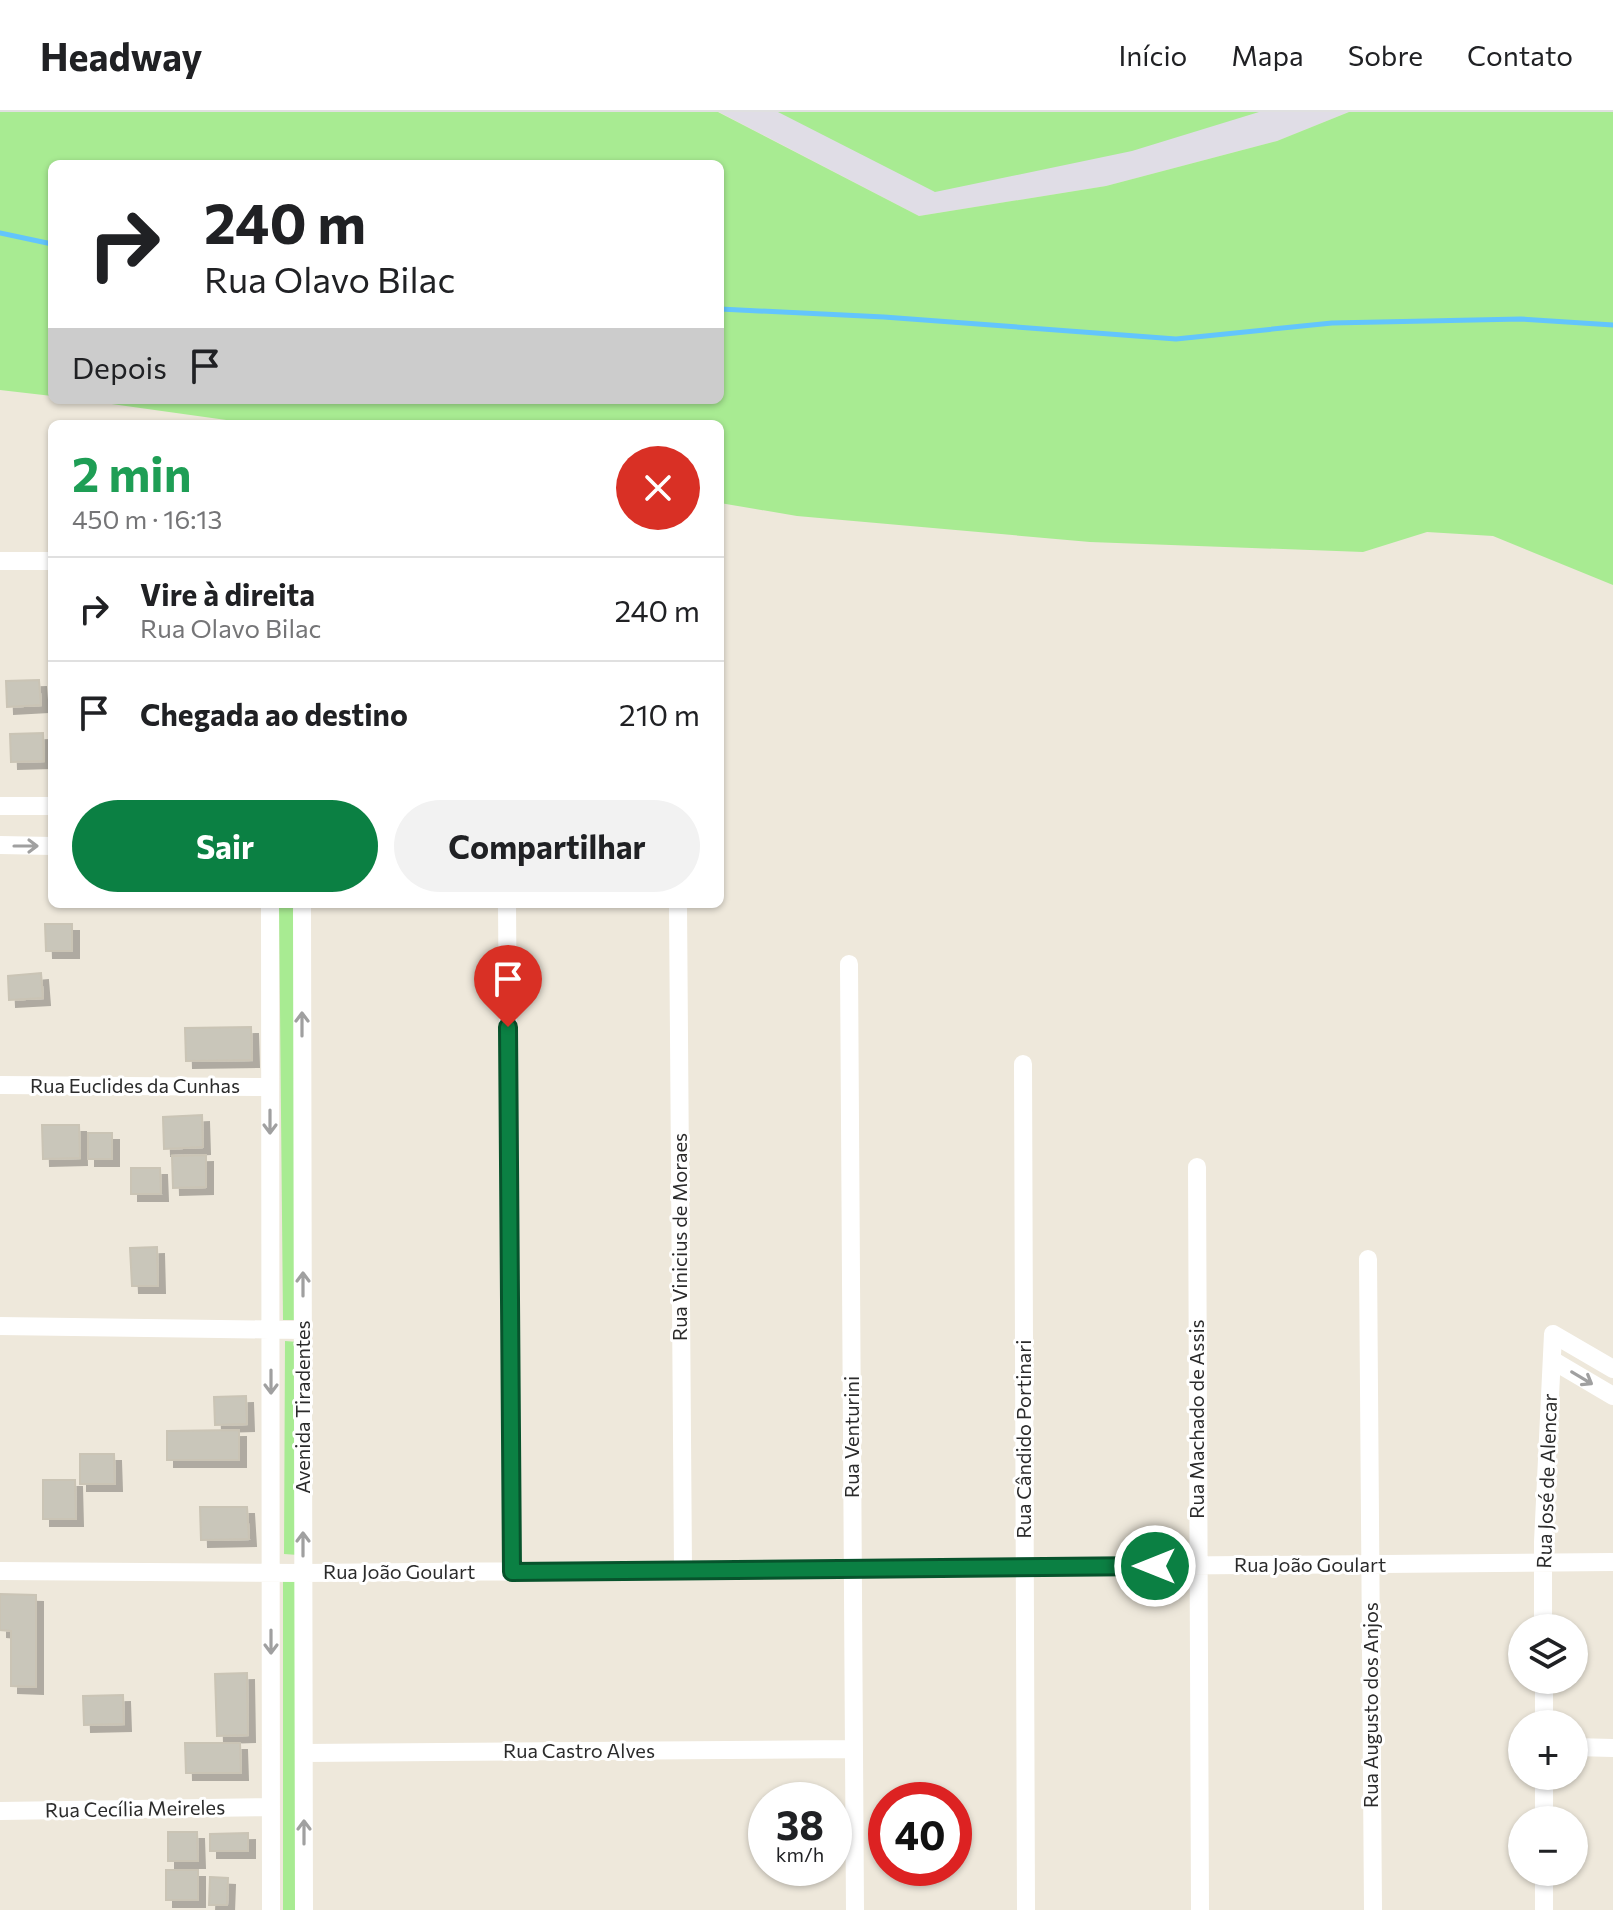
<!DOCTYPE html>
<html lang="pt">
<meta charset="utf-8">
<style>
body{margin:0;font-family:Commissioner,sans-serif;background:#f2f2f2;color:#202124;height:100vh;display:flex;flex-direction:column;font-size:30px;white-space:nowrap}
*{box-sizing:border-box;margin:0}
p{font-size:26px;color:#757577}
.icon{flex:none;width:44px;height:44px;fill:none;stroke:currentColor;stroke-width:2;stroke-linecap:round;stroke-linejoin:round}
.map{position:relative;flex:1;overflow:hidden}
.panel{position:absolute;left:48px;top:308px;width:676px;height:488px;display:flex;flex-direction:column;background:#fff;border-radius:12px;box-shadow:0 2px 6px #0004}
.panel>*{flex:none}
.top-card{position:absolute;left:48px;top:48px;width:676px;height:244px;border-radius:12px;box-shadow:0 2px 6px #0004;background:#fff;color:#202124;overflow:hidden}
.buttons{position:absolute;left:1508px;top:1502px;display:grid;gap:16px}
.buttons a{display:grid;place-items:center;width:80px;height:80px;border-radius:50%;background:#fff;box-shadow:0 2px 6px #0004;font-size:40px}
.speed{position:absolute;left:748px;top:1670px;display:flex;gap:16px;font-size:40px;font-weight:700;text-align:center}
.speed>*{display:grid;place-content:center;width:104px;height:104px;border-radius:50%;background:#fff;box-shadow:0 2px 6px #0004;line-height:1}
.speed small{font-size:20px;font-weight:400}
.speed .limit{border:12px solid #d22;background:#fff;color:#111}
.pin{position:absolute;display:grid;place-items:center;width:68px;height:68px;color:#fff;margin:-82px -34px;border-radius:50% 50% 50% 0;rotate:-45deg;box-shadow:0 0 8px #0007}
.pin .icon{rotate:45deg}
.me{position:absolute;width:88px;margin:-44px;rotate:270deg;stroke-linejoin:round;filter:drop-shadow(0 0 6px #0008)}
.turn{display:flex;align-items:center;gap:28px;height:168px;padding:0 24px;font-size:36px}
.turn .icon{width:104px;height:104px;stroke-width:2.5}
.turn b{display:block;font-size:56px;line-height:68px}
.then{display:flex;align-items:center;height:76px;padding:0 24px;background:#0003;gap:16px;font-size:30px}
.round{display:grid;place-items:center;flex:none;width:84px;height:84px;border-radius:42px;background:#f2f2f2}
.overview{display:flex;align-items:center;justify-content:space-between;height:136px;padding:0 24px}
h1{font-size:48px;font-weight:700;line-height:60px;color:#1e9e55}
.action{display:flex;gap:16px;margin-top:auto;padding:16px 24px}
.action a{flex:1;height:92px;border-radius:48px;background:#0b8043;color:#fff;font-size:32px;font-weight:700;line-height:92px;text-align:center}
.action a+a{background:#f2f2f2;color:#202124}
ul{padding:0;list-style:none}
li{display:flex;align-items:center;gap:24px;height:104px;padding:0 24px;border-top:2px solid #e0e0e0}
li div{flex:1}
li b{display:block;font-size:30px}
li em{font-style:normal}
header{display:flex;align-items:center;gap:48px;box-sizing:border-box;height:112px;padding:0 40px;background:#fff;border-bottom:2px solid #e0e0e0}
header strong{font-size:38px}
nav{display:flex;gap:44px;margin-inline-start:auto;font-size:28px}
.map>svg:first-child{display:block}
.industrial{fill:#e0dde6}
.green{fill:#a8eb92}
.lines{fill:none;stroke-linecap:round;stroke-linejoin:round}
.stream{stroke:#63c5fc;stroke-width:5}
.building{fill:#c9c6ba;stroke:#cac4b5;stroke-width:2;filter:url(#shadow)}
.minor{stroke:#fff;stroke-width:18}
.oneway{stroke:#a0a0a0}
.route-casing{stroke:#07532c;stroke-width:20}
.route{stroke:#0b8043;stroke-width:14}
.labels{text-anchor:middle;stroke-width:6;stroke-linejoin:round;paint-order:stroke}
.street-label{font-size:20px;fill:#2b2b2b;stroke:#fff}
</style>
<header>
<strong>Headway</strong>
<nav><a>Início</a><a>Mapa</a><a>Sobre</a><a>Contato</a></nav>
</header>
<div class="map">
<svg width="1613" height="1798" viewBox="0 0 1613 1798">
<defs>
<filter id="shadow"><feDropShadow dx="7" dy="7" stdDeviation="0" flood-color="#0004"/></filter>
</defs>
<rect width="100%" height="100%" fill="#eee8db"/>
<path class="industrial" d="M719 0H1349L1277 29 1106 74 919 104Z"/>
<path class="green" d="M0 0H718L919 104 1106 74 1277 29 1349 0H1613V473L1493 424 1427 420 1363 440 1090 430 797 404 720 391V312H255L83 288H720V52H52V284L0 278Z
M778 0H1259L1132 39 935 80Z
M279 792H295L298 1208H283Z
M285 1229 298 1230V1443L284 1442Z
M283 1469H299L298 1798H283Z"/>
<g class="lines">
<path class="stream" d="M0 121 52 132
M720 197 884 205 1176 227 1332 211 1521 207 1613 213"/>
</g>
<path class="building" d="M39 568 41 593 7 595 6 569Z
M43 621 44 649 11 650 10 622Z
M45 812H72V839H46Z
M41 861 43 886 9 888 8 864Z
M251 915 252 948 186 949 185 916Z
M202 1003 203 1035 164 1037 163 1005Z
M42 1013H79L80 1046 43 1047Z
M88 1021H112V1047H88Z
M206 1043V1075L173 1076 172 1044Z
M131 1056H160L161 1082H131Z
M157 1135 158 1174H132L130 1136Z
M246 1284 247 1312 215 1313 214 1285Z
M239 1318V1348H167V1319Z
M80 1342H114L115 1372H80Z
M43 1368H75L76 1407H43Z
M200 1395H247L249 1427 201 1428Z
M0 1482 36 1483V1575L11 1574V1519L0 1518Z
M247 1561 248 1623 217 1624 215 1562Z
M123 1583 124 1612 84 1613 83 1584Z
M185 1631H240L241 1661H186Z
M168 1720H197L198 1749H168Z
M248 1721V1739H210V1722Z
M166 1758H198V1788H166Z
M210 1765 228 1766 227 1793H209Z"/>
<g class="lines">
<path class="minor" d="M0 449H52
M0 694H52
M0 733 52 734
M270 792 271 1798
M302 792 304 1798
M507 792 512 1460
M678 792 683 1458
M849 852 855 1798
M1023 952 1026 1798
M0 973 270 975
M1197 1055 1200 1798
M1368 1147 1373 1798
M0 1214 303 1218
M1552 1248 1613 1284
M0 1459 303 1461 1613 1450
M1543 1516V1430L1553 1222 1613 1257
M1544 1568V1612
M1574 1635 1613 1636
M304 1641 854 1637
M1544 1664V1708
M0 1699 271 1695
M1544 1760V1798"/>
</g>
<defs><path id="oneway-shaft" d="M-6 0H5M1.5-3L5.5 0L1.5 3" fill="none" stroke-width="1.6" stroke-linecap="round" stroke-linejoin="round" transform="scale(2)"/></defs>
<g class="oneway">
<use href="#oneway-shaft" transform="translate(26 734)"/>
<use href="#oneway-shaft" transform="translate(302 912) rotate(-90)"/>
<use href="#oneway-shaft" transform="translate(270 1010) rotate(90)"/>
<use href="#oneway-shaft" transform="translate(303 1172) rotate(-90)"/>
<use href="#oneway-shaft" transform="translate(1582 1266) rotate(31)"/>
<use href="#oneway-shaft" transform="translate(271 1270) rotate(90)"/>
<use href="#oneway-shaft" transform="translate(303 1432) rotate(-90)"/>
<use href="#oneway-shaft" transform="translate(271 1530) rotate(90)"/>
<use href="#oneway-shaft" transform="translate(304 1720) rotate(-90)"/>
</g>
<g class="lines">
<defs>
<path id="route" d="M508 915 512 1460 1155 1454"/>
</defs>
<use href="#route" class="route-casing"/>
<use href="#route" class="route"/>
</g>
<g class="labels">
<g class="street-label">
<text x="135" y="981">Rua Euclides da Cunhas</text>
<text transform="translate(680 1125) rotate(-90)" y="7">Rua Vinicius de Moraes</text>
<text transform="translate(303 1295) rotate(-90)" y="7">Avenida Tiradentes</text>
<text transform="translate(1197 1307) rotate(-90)" y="7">Rua Machado de Assis</text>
<text transform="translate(852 1325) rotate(-90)" y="7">Rua Venturini</text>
<text transform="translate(1024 1327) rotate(-90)" y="7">Rua Cândido Portinari</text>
<text transform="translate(1547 1369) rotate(-88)" y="7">Rua José de Alencar</text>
<text x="1310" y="1460">Rua João Goulart</text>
<text x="399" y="1467">Rua João Goulart</text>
<text transform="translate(1371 1593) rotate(-90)" y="7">Rua Augusto dos Anjos</text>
<text x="579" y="1646">Rua Castro Alves</text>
<text transform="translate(135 1697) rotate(-1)" y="7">Rua Cecília Meireles</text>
</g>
</g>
</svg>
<div class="buttons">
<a><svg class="icon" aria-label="layers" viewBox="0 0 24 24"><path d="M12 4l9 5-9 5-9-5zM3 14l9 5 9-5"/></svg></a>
<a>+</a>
<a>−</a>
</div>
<div class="speed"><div>38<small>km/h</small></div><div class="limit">40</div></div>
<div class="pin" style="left:508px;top:915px;background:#d93025"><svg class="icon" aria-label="arrive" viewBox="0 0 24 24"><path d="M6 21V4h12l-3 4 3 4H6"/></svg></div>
<svg class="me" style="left:1155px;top:1454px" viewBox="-20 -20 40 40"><circle r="17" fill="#0b8043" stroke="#fff" stroke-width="3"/><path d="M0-11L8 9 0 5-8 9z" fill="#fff"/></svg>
<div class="top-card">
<div class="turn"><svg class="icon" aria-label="right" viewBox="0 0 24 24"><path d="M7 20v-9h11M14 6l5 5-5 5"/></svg><div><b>240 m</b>Rua Olavo Bilac</div></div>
<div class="then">Depois<svg class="icon" aria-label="arrive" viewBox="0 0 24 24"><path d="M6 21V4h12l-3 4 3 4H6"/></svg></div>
</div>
<section class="panel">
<div class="overview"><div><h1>2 min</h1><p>450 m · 16:13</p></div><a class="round" style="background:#d93025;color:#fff"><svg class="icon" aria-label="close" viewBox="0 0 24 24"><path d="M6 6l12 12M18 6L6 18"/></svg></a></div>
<ul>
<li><svg class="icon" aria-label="right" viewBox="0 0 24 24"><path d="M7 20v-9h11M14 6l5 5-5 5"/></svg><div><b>Vire à direita</b><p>Rua Olavo Bilac</p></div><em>240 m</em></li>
<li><svg class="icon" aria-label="arrive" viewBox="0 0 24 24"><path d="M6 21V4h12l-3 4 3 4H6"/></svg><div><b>Chegada ao destino</b></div><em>210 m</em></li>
</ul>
<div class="action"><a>Sair</a><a>Compartilhar</a></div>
</section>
</div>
